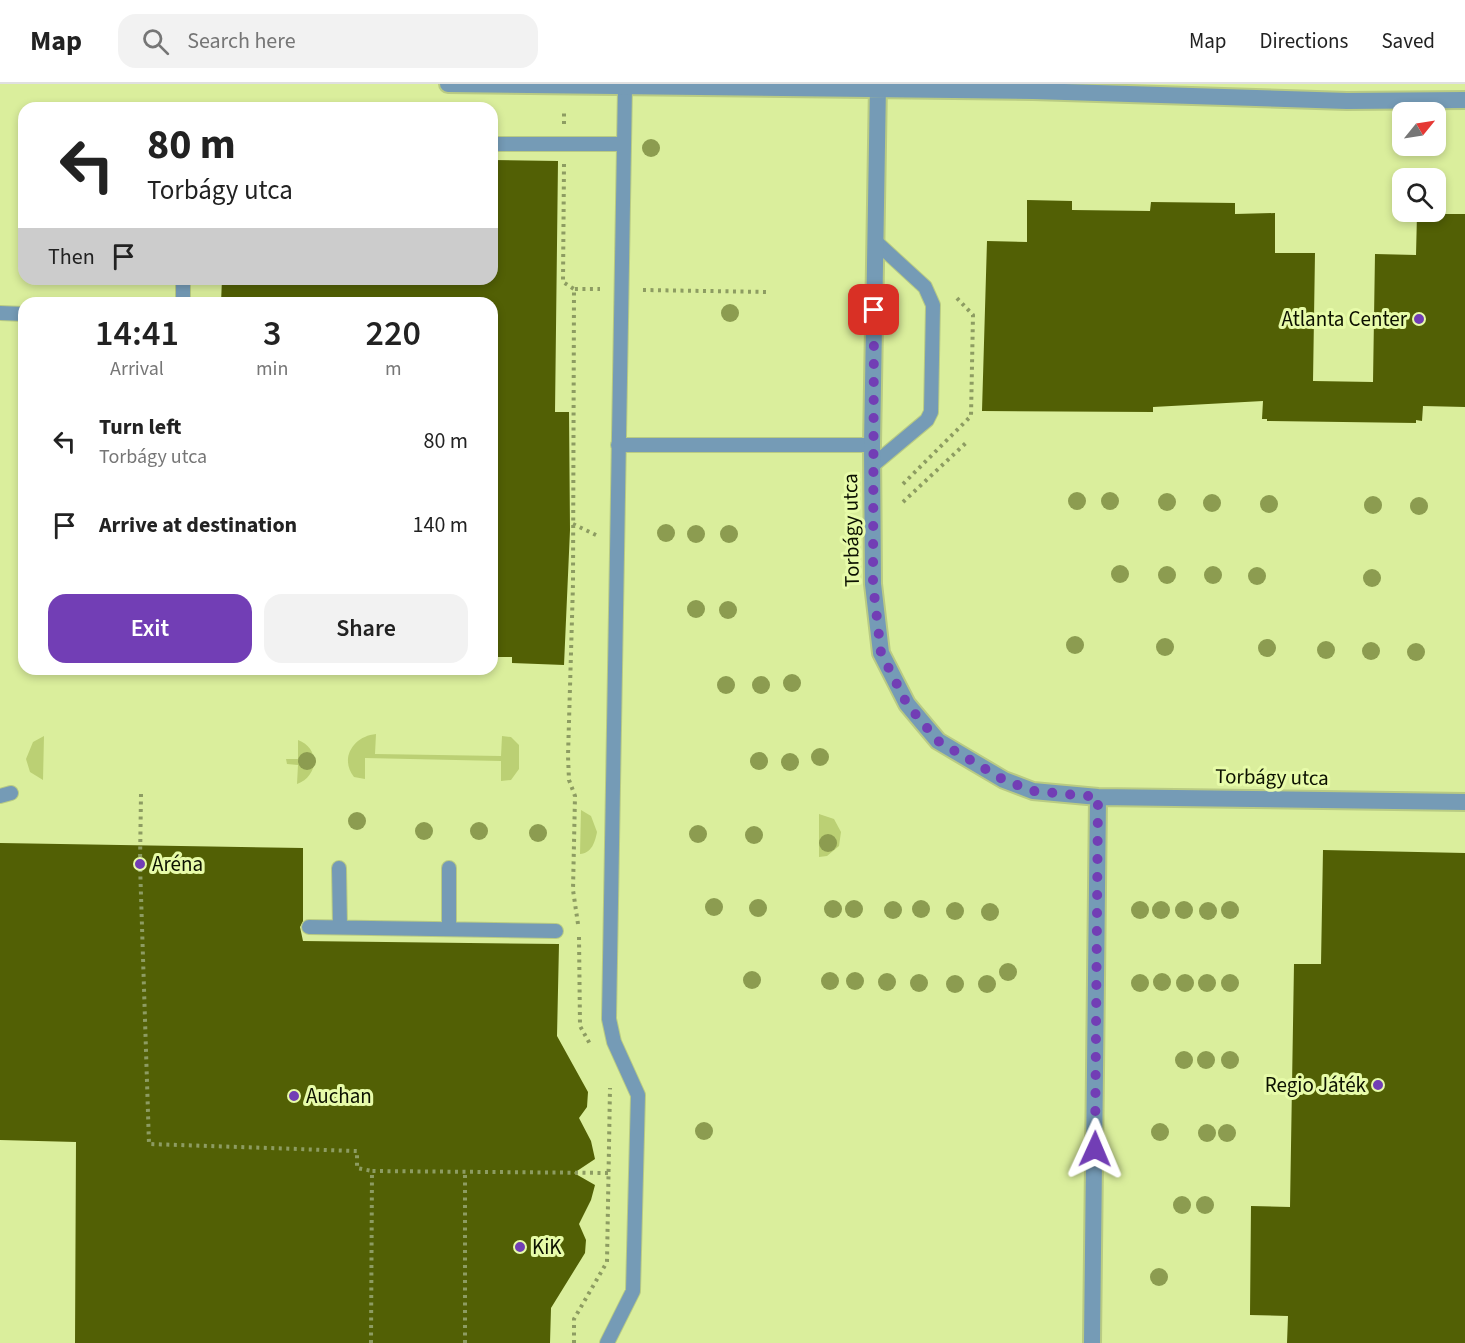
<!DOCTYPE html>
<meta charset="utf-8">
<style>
body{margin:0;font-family:"Source Sans 3",sans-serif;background:#f2f2f2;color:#222;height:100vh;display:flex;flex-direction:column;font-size:22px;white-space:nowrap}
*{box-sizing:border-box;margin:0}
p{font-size:20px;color:#767676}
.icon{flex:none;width:33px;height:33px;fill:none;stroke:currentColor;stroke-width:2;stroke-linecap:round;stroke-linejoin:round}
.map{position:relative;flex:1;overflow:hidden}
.details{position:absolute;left:18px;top:213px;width:480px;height:378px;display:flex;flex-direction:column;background:#fff;border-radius:18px;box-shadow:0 3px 9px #0003}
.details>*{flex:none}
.hud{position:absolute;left:18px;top:18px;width:480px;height:183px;border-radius:18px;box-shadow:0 3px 9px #0003;background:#fff;color:#222;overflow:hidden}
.needle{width:39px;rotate:60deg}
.buttons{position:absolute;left:1392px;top:18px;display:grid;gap:12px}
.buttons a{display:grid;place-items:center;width:54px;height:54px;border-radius:12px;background:#fff;box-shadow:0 3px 9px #0003;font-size:30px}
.pin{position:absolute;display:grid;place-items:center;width:51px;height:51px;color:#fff;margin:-26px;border-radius:12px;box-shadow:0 3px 9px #0006}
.me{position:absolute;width:66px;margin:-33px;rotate:1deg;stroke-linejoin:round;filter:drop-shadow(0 0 4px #0008)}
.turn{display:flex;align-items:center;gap:21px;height:126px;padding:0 30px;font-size:27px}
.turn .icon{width:78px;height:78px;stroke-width:2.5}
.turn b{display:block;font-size:42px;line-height:51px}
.then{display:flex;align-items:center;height:57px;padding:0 30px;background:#0003;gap:12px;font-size:22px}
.eta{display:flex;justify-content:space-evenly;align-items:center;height:102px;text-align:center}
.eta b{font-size:36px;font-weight:600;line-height:42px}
.cta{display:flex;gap:12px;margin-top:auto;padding:12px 30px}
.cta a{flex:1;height:69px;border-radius:18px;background:#723eb5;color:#fff;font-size:24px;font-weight:600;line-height:69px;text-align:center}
.cta a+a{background:#f2f2f2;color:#222}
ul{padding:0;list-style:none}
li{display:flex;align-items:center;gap:18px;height:84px;padding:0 30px}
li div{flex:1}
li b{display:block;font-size:22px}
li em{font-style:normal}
header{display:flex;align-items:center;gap:36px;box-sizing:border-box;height:84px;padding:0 30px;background:#fff;border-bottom:2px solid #e0e0e0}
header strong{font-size:28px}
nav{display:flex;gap:33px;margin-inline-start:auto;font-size:21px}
.search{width:420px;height:54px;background:#f2f2f2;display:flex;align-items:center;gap:15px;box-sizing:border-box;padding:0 21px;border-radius:18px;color:#767676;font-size:22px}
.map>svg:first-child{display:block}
.green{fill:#bbd074}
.building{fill:#526005}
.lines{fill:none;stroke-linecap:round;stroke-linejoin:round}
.service-casing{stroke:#b9cb83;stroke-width:16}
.minor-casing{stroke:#b9cb83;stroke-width:20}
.path{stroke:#8d9c62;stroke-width:4;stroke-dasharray:3 4.5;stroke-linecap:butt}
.service{stroke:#759bb6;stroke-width:14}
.minor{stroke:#759bb6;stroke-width:16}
.tree{fill:#8c9c50}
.route{stroke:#723eb5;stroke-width:10;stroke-dasharray:0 18}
.poi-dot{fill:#723eb5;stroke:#e7fba9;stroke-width:2}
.labels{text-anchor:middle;stroke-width:6;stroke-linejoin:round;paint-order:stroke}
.poi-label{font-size:21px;fill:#0c1100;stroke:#e7fba9;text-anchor:start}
.street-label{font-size:21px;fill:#0c1100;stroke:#e7fba9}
</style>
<header>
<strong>Map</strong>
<div class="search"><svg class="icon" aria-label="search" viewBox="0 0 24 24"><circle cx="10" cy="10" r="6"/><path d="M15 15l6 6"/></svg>Search here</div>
<nav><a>Map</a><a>Directions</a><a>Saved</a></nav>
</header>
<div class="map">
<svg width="1465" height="1259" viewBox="0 0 1465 1259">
<rect width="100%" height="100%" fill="#daee9c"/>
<path class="green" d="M376 650 375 670 501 672 502 652 511 653 519 661V685L511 696 501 697V677L365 674V695L354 693C339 674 354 652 376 650Z
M44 652 43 696 30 688 26 675 33 658Z
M298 656C320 664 319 692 297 700L298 681 287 680 286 675H298Z
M581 726 591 732 597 748C595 758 592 769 580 770Z
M819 730 834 735 841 748 839 762 827 772 819 773Z"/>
<path class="building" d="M492 76 558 77 555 328H569L570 446 564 581 512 579V573H492V219H221L222 195H492Z
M1027 116 1072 117V126L1150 127 1151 118 1235 119V130L1275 129V169H1315L1313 297 1373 298 1375 170 1416 171 1417 130H1465V323L1423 322 1422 337 1416 336V339L1267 337V335H1262L1263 317 1153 323V328L982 327 987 157 1027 158Z
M0 759 303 764V837L300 843 303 857 559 860 557 952 588 1008 587 1023 579 1034 591 1057 595 1075 574 1089 595 1101 591 1116 579 1140 586 1156 585 1169 551 1224 550 1259H75L76 1058 0 1056Z
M1323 766 1465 769V1259H1287L1288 1232 1250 1231 1251 1122 1290 1123 1294 880H1321Z"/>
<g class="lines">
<defs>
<path id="service" d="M492 60H622
M183 195V219
M0 229 24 230
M618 361H872
M872 382 927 336 931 328 933 221 925 203 876 158
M0 712 11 709
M339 784 340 843
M309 843 556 847
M449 845V784
M607 1259 633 1207 638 1011 614 958 609 935 625 3"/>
<path id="minor" d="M448 0 1033 7 1347 17 1465 16
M878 0 872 361 873 500 881 569 907 620 938 657 1004 696 1033 707 1098 713 1465 718
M1092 1259 1098 713"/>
</defs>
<use href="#service" class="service-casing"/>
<use href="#minor" class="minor-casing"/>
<path class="path" d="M564 40V25
M564 80 563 198 574 205
M643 206 769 208
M903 400 971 332 973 231 955 212
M903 418 968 357
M573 440 596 451
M141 710 140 780 149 1060 357 1067V1084L372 1087
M578 840 573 806 575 712 569 696 568 672 573 500 574 205H600
M579 853 580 942 590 960
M371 1259 372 1087 608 1089
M465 1259V1087
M574 1259V1235L607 1178 610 1004"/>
<use href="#service" class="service"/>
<use href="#minor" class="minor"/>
</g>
<g class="tree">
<circle cx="651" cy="64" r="9"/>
<circle cx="730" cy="229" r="9"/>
<circle cx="1077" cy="417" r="9"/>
<circle cx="1110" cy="417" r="9"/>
<circle cx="1167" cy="418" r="9"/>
<circle cx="1212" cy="419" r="9"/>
<circle cx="1269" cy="420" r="9"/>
<circle cx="1373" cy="421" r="9"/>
<circle cx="1419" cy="422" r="9"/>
<circle cx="666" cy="449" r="9"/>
<circle cx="696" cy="450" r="9"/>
<circle cx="729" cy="450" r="9"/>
<circle cx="1120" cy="490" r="9"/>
<circle cx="1167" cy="491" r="9"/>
<circle cx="1213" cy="491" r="9"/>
<circle cx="1257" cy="492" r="9"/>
<circle cx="1372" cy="494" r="9"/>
<circle cx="696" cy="525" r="9"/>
<circle cx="728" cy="526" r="9"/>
<circle cx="1075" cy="561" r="9"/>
<circle cx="1165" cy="563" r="9"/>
<circle cx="1267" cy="564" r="9"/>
<circle cx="1326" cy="566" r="9"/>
<circle cx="1371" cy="567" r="9"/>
<circle cx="1416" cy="568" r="9"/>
<circle cx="792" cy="599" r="9"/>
<circle cx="726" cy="601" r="9"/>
<circle cx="761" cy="601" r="9"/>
<circle cx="820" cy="673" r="9"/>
<circle cx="307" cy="677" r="9"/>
<circle cx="759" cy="677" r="9"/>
<circle cx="790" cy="678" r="9"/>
<circle cx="357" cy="737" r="9"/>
<circle cx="424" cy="747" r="9"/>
<circle cx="479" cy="747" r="9"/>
<circle cx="538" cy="749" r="9"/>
<circle cx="698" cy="750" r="9"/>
<circle cx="754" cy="751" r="9"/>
<circle cx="828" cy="759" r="9"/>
<circle cx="714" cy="823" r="9"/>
<circle cx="758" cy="824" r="9"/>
<circle cx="833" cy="825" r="9"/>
<circle cx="854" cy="825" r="9"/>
<circle cx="921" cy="825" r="9"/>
<circle cx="893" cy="826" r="9"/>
<circle cx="1140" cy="826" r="9"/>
<circle cx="1161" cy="826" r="9"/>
<circle cx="1184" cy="826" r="9"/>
<circle cx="1230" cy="826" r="9"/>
<circle cx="955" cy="827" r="9"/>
<circle cx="1208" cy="827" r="9"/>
<circle cx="990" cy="828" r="9"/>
<circle cx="1008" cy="888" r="9"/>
<circle cx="752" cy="896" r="9"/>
<circle cx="830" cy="897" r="9"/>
<circle cx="855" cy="897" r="9"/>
<circle cx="887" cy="898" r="9"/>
<circle cx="1162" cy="898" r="9"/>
<circle cx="919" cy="899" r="9"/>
<circle cx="1140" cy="899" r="9"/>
<circle cx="1185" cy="899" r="9"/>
<circle cx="1207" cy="899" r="9"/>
<circle cx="1230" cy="899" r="9"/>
<circle cx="955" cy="900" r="9"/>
<circle cx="987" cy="900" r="9"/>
<circle cx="1184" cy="976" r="9"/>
<circle cx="1206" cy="976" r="9"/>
<circle cx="1230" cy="976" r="9"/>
<circle cx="704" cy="1047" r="9"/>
<circle cx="1160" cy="1048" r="9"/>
<circle cx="1207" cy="1049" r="9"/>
<circle cx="1227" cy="1049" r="9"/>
<circle cx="1182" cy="1121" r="9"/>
<circle cx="1205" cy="1121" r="9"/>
<circle cx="1159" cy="1193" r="9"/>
</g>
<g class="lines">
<path class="route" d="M874 226 873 500 881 569 907 620 938 657 1004 696 1033 707 1098 713 1095 1065"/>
</g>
<g class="poi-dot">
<circle cx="1419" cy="235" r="6"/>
<circle cx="140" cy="780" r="6"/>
<circle cx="1378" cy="1001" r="6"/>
<circle cx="294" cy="1012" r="6"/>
<circle cx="520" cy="1163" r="6"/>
</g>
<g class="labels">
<g class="poi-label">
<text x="1407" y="242" text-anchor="end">Atlanta Center</text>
<text x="152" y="787">Aréna</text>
<text x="1366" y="1008" text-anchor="end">Regio Játék</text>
<text x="306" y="1019">Auchan</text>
<text x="532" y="1170">KiK</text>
</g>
<g class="street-label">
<text transform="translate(851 446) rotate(-91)" y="7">Torbágy utca</text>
<text transform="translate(1272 693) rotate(1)" y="7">Torbágy utca</text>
</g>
</g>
</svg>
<div class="buttons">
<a><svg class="needle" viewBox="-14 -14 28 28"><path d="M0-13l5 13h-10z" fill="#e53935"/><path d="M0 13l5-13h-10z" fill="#767676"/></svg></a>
<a><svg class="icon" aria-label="search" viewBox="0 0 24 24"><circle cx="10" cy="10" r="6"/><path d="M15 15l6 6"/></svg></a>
</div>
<div class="pin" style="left:874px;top:226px;background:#d93025"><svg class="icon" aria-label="arrive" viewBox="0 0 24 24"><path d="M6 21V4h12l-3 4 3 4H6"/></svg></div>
<svg class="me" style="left:1095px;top:1065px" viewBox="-20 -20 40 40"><path d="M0-17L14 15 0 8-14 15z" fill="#723eb5" stroke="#fff" stroke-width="4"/></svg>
<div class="hud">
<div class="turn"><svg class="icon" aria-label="left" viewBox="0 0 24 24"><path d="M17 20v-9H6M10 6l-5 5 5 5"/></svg><div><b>80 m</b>Torbágy utca</div></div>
<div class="then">Then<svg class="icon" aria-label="arrive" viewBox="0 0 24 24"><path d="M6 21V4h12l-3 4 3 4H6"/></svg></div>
</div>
<section class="details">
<div class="eta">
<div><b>14:41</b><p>Arrival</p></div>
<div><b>3</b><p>min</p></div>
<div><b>220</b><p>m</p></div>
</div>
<ul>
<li><svg class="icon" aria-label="left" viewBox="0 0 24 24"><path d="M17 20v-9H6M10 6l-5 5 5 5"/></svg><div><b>Turn left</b><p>Torbágy utca</p></div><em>80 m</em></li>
<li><svg class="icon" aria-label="arrive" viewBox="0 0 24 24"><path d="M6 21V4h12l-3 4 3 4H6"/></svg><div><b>Arrive at destination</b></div><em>140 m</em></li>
</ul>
<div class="cta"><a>Exit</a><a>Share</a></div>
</section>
</div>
